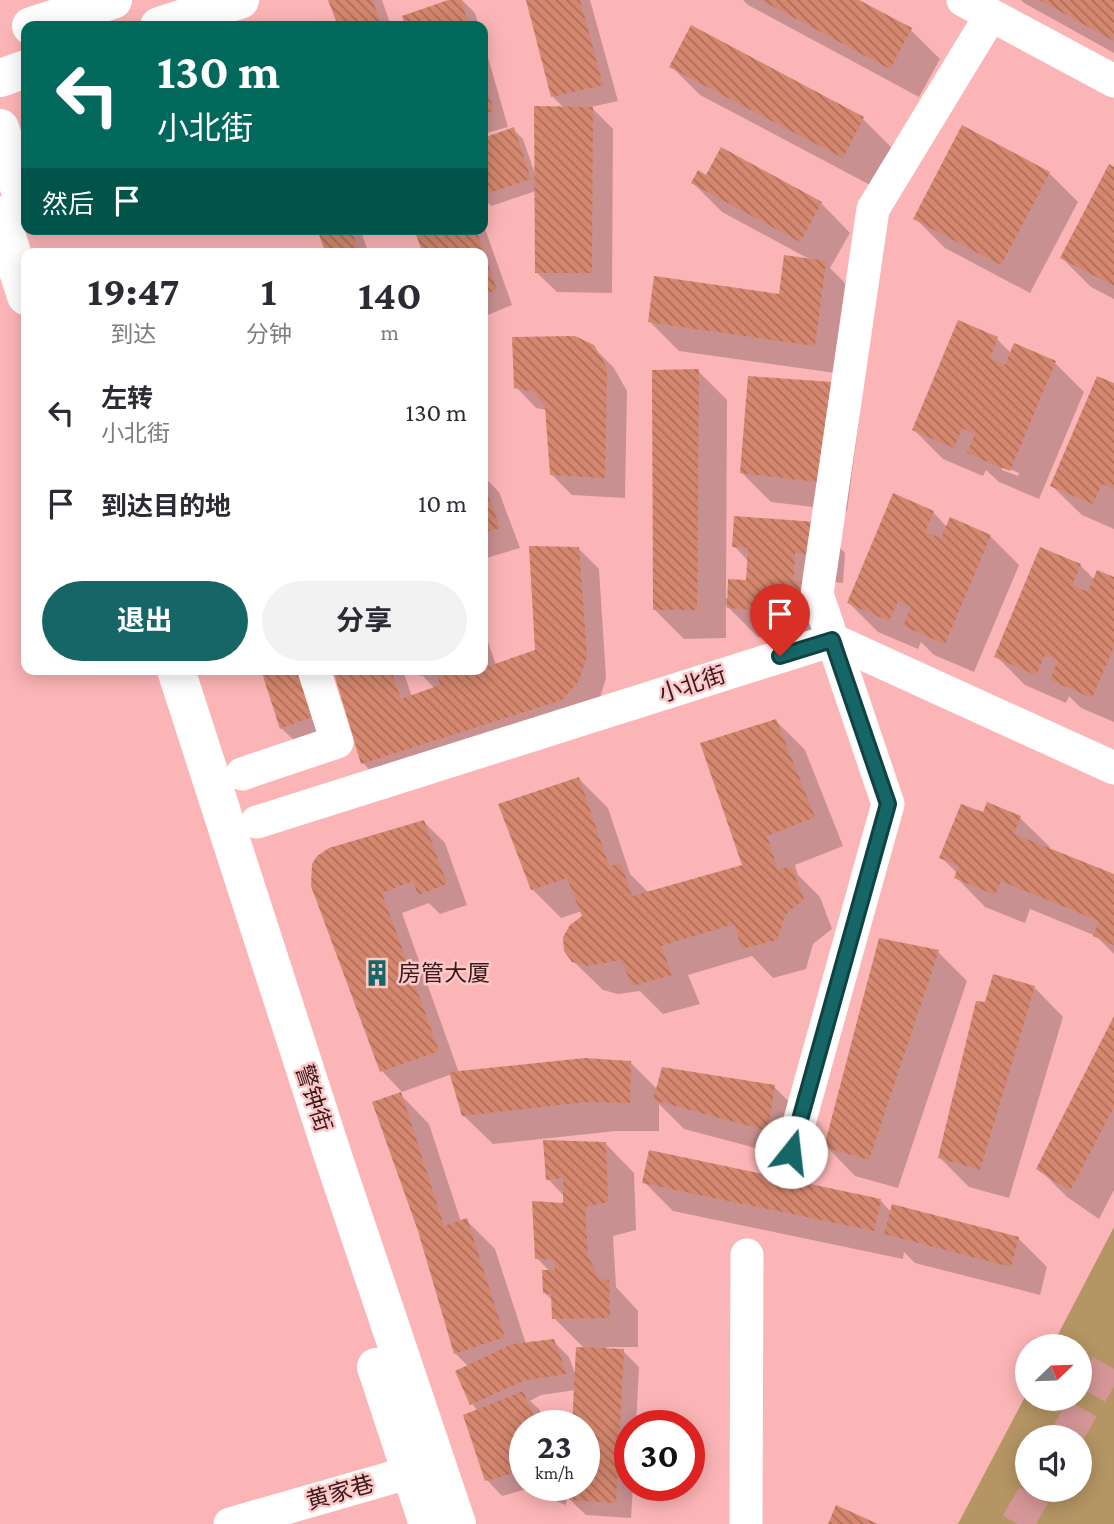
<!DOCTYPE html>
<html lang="zh">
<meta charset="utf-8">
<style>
body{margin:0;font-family:"Crimson Pro","Noto Sans SC",serif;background:#f2f2f3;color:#2b2b33;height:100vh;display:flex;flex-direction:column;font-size:26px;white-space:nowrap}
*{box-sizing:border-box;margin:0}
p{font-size:23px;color:#7c7c81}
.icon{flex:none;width:38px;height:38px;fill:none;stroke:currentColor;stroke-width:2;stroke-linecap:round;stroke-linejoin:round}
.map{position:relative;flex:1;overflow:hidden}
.panel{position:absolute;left:21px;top:248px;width:467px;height:427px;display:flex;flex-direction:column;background:#fff;border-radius:14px;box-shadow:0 4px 18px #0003}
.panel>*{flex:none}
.top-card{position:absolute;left:21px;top:21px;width:467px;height:214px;border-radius:14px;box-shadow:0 4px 18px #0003;background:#00695c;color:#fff;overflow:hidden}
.needle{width:46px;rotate:67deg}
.tools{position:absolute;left:1015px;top:1334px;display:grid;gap:14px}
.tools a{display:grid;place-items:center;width:77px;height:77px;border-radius:50%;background:#fff;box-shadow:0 4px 18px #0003;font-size:35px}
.speed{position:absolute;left:509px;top:1410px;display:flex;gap:14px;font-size:35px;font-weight:700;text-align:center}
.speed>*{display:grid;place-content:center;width:91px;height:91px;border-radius:50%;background:#fff;box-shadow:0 4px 18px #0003;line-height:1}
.speed small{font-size:18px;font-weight:400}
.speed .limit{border:10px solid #d22;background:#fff;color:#111}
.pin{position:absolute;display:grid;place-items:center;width:60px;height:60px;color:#fff;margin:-72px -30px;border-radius:50% 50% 50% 0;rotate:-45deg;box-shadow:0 0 7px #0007}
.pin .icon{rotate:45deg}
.me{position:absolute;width:77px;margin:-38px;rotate:16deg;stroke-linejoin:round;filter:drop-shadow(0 0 5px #0008)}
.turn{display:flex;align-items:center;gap:24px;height:147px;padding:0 21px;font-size:32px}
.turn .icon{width:91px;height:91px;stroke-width:2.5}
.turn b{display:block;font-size:49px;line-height:60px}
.then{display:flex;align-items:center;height:66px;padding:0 21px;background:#0003;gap:14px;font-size:26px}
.eta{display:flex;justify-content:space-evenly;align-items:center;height:119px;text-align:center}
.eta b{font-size:42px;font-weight:700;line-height:49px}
.button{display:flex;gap:14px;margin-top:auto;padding:14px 21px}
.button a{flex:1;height:80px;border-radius:42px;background:#166567;color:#fff;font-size:28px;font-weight:700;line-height:80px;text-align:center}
.button a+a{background:#f2f2f3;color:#2b2b33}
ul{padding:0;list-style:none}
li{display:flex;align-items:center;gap:21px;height:91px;padding:0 21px}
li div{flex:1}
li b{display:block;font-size:26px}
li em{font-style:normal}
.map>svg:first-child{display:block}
.green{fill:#b59564;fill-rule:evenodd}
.shadow{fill:#0003;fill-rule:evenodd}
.building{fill:url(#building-back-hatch)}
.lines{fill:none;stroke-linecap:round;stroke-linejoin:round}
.minor-tunnel{stroke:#d59697;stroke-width:33;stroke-dasharray:33 17;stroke-linecap:butt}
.minor{stroke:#fff;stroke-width:33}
.major{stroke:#fff;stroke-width:38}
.route-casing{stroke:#0e4243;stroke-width:18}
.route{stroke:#166567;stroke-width:12}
.labels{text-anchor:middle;stroke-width:5;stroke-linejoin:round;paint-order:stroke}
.street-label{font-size:23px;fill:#39191b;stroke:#fec8c8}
.poi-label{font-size:23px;fill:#39191b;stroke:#fec8c8;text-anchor:start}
</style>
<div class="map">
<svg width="1114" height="1524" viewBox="0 0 1114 1524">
<defs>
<pattern id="building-back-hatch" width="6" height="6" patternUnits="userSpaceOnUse" patternTransform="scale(1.75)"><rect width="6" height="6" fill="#d5876f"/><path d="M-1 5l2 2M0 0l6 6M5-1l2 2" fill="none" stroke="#ae6e5a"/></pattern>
</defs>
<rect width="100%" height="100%" fill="#fcb5b6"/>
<path class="green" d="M1114 1227V1524H958L1027 1393V1398H1080V1346H1052ZM1027 1437H1080V1489H1027Z"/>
<path class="shadow" d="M330 0H382L391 26H339Z
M453 0H462L475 13 479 26H406L404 17Z
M528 0H590L618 101 591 107 613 129 612 293 557 292 536 272V191L491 206 483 198V139L513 129 523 139 535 174 564 108 553 97Z
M743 0H856L911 30 940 59 919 97 748 5Z
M1021 0H1114V53L1024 3Z
M483 40 508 127 483 134Z
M671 66 863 119 892 148 872 186 700 95Z
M1114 169V299L1091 287 1062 258Z
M1049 173 1078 202 1030 293 945 248 916 219Z
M693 183 821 203 850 233 830 268 854 292 843 374 679 351 650 322 780 296 811 260 722 212Z
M483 223 512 305 483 317V254L416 229H483Z
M319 229H360L369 254H328Z
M959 323 997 339 1012 354 1015 346 1055 363 1084 392 1039 499 999 482 986 470 983 476 943 459 914 430ZM1002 466 1019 473 1018 476 1002 470Z
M593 347 614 368 627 391 625 498 572 495 551 474 547 410 536 408 516 387Z
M698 371 727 400 726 598H729L748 582 749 562 734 546 816 524 845 553 843 583 824 581 836 643 758 637 726 605V638L684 639 655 610Z
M831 384 860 413 847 511 771 502 742 473Z
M1114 385V529L1082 515 1052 486Z
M483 476 499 492 520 548 483 559Z
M933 512 947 527 990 536 1019 565 974 672 934 655 921 642 918 649 878 632 849 603Z
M578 548 599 569 606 678 599 701 383 784 363 763 335 670H403L412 697 435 689 422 675 420 670H483V638L488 642 496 665 537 651Z
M1080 565 1095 580 1114 579V722L1081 708 1069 696 1066 703 1025 685 996 656Z
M263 670 332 731 297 743 281 728Z
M776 721 805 750 843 846 795 865 798 875 820 897 832 929 813 944 806 969 773 978 752 956 688 975 700 1004 663 1014 640 991 618 994 603 990 573 961 584 917 582 911 561 918 532 889 579 779 608 808 630 874 649 893 744 866Z
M988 804 1020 818 1050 847 1048 850 1114 876V954L1096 936 1030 909 1025 923 985 907 956 877 958 874 941 857 984 815Z
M424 822 445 843 467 905 440 914 429 903 402 913 459 1073 630 1062 658 1090 774 1087 804 1116 797 1159 684 1129 659 1104V1131H616L493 1144 463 1115 452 1074 402 1092 382 1071 313 886Z
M938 952 967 981 898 1188 855 1176 826 1146Z
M1034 987 1063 1017 1009 1198 969 1187 940 1158 986 1004Z
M1114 1020V1190L1099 1219 1067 1197 1038 1168Z
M400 1094 429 1124 461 1222 466 1220 495 1249 526 1344 553 1341 569 1357 576 1376 585 1349 554 1318 553 1301 544 1292 550 1272 537 1258 565 1205 564 1196 548 1179 605 1143 634 1173 636 1230 613 1236 616 1287 638 1311V1347H607L606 1350 623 1351 639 1367 636 1426H630V1486H633L631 1518 586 1515 567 1497 566 1505 550 1499 537 1486 502 1496 487 1480 478 1411 472 1404 457 1372 469 1367 455 1353ZM576 1390 574 1426H584V1486H525V1426H546L539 1409 530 1401 541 1395Z
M644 1182 880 1200 891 1212 1018 1238 1047 1267 1040 1295 915 1263 904 1252 903 1259 673 1211Z"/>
<path class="building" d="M328 0H373L381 26H338Z
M448 0H461L469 26H405L402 16Z
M526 0H580L603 85 551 97Z
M761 0H859L912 28 890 69Z
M1039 0H1114V41Z
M691 25 864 117 843 158 669 67Z
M483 77 494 111 483 114Z
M534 106 593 107 592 273H535Z
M962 125 1050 172 1001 265 913 219Z
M514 127 531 179 483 195V138Z
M721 147 822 202 800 242 691 183 698 170 706 175Z
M1109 164 1114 167V286L1060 258Z
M317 229H351L360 254H326Z
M414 229H476L497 290 483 295V254H423Z
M784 255 826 261 815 346 648 322 654 276 779 294Z
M958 320 998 337 990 358 1005 365 1014 343 1056 361 1010 471 967 453 975 434 962 428 954 448 912 430Z
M575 336 594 345 607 368 605 478 550 475 545 407 534 392 514 388 512 337Z
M699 369 697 610H653L652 370Z
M748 376 832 382 818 482 740 473Z
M1097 376 1114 383V489L1102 484 1093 504 1050 486Z
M483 481 500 528 483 533Z
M893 493 934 511 925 532 941 538 950 517 991 535 945 644 903 626 911 607 898 601 889 621 847 603Z
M734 516 816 522 814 555 795 553 794 581 810 582 807 614 727 608 728 579 746 580 748 548 732 547Z
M529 546 579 547 587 656 579 681 562 700 361 764 333 670H391L401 699 440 685 436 671 420 676 418 670H466L467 674 483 670V668L535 650Z
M1040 547 1081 564 1072 585 1088 592 1097 570 1114 577V647L1092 698 1050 680 1058 660 1045 655 1036 675 994 657Z
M261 670H303L317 715 280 729Z
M776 719 815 817 767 836 778 870 791 866 804 899 785 915 777 940 742 949 734 924 661 946 672 975 632 986 621 960 588 966 572 962 564 951 563 937 570 925 582 916 567 878 531 890 498 804 579 777 609 866 621 863 632 896 742 865 700 743Z
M987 802 1021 816 1014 834 1114 874V945L1093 936 1099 921 1001 881 995 895 954 878 959 866 939 858 961 804 983 812Z
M424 820 447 884 418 895 413 881 382 893 439 1051 380 1072 311 886 312 864 317 856 329 848Z
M879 938 939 950 869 1160 824 1147Z
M993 974 1035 986 980 1170 938 1158 976 1001 985 1002Z
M1114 1016V1107L1070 1191 1036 1169Z
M585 1058 631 1061 630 1103 586 1102 462 1116 449 1072Z
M662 1067 775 1085 768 1131 653 1100Z
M401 1092 444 1226 467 1218 505 1337 454 1354 418 1231 372 1102Z
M543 1140 606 1142 608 1202 585 1207 588 1256 599 1279 609 1280 610 1318 552 1319 551 1294 543 1293 542 1270H555L554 1260 535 1259 532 1201 563 1203V1178L546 1180Z
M649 1150 881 1199 874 1231 642 1183Z
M892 1204 1019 1237 1011 1267 884 1234Z
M554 1339 567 1374 525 1380 470 1405 455 1371 512 1344Z
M576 1347 624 1349 616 1503 569 1500V1486H584V1426H572Z
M523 1391 538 1426H525V1470L485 1481 463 1415Z
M836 1505 878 1524H828Z"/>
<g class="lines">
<path class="minor-tunnel" d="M1066 1437 1114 1353
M1017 1524 1037 1489"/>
<path class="minor" d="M963 0 1114 81
M242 774 337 742 314 670
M257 822 833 640 1114 768
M791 1152 888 804 817 594 873 209 991 15
M230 1524 411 1472
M746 1524 747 1255"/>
<path class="major" d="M31 26 113 0
M159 26 240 0
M0 78 26 69
M0 128 26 209
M0 215 26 296
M176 670 334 1159 457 1524
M376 1367 428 1524"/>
</g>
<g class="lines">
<defs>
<path id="route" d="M780 656 832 640 888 804 791 1152"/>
</defs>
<use href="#route" class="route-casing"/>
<use href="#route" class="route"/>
</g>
<defs>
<symbol id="building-bare" viewBox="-9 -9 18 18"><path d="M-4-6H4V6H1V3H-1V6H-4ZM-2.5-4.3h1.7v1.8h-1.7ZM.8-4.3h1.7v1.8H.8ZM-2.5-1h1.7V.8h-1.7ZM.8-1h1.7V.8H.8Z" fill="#166567" stroke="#fec8c8" stroke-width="2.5" paint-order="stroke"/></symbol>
</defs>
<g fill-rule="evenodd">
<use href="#building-bare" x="358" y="954" width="38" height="38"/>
</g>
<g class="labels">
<g class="street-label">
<text transform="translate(692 684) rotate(-18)" y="8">小北街</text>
<text transform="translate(314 1098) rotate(72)" y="8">警钟街</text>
<text transform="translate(340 1492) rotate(-16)" y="8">黄家巷</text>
</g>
<g class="poi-label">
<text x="398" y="981">房管大厦</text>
</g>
</g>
</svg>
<div class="tools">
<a><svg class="needle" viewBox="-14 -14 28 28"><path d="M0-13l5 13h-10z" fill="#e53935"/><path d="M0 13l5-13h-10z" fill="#7c7c81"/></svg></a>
<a><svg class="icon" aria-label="sound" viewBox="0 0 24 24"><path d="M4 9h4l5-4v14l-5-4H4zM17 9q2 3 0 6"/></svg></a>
</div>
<div class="speed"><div>23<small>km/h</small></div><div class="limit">30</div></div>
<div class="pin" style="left:780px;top:656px;background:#d93025"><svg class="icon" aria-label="arrive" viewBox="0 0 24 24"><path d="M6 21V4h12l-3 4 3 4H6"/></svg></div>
<svg class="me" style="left:791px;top:1152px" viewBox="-20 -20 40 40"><circle r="19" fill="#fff"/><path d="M0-13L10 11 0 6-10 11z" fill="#166567"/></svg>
<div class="top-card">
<div class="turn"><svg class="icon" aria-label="left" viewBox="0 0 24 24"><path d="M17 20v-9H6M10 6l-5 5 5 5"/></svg><div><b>130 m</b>小北街</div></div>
<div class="then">然后<svg class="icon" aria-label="arrive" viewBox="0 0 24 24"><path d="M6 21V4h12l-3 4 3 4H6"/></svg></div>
</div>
<section class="panel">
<div class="eta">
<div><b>19:47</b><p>到达</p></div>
<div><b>1</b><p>分钟</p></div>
<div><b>140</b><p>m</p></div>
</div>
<ul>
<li><svg class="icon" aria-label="left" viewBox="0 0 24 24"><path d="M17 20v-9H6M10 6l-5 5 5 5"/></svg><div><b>左转</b><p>小北街</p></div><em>130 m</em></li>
<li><svg class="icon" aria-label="arrive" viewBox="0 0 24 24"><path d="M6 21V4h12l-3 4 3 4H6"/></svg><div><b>到达目的地</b></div><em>10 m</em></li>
</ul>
<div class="button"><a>退出</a><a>分享</a></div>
</section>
</div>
